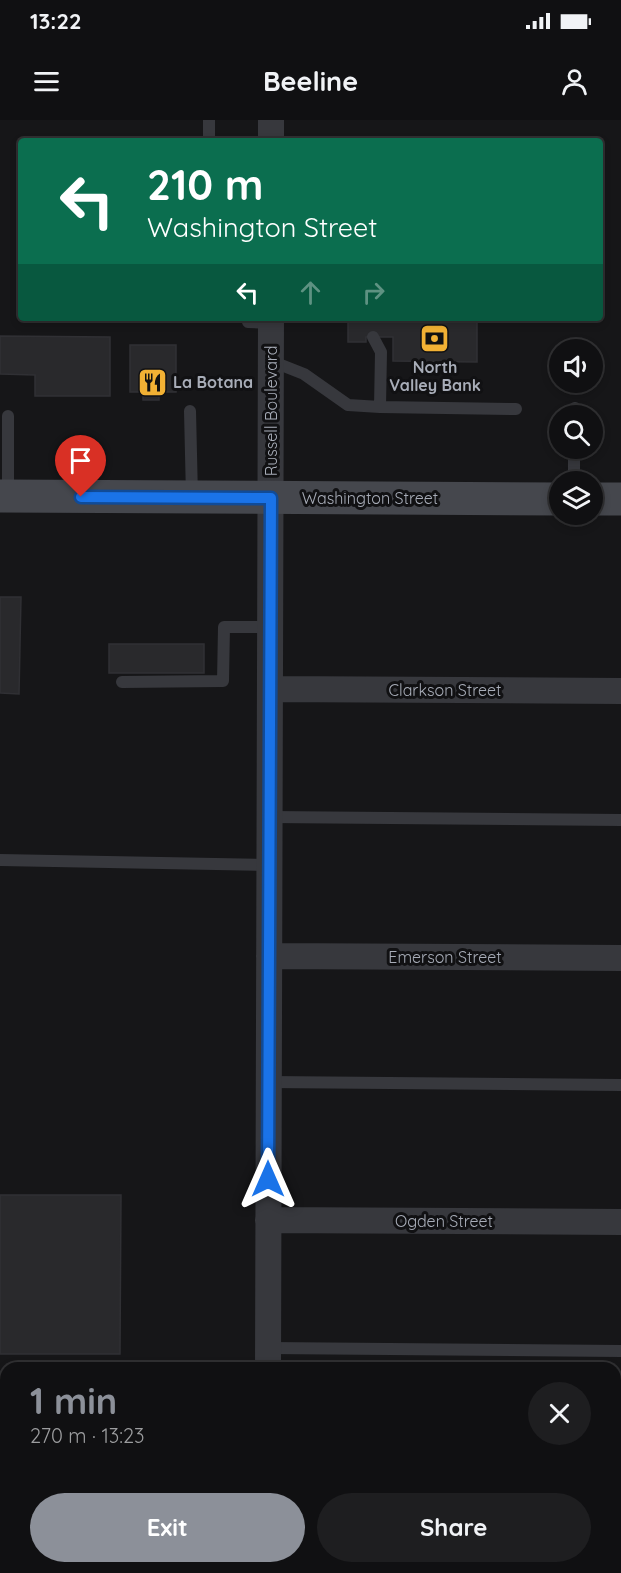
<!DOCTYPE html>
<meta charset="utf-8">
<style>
body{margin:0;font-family:Quicksand,sans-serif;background:#1e1e20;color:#f1f3f6;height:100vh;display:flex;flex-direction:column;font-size:22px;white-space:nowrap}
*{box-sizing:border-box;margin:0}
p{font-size:20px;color:#9c9d9f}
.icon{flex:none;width:33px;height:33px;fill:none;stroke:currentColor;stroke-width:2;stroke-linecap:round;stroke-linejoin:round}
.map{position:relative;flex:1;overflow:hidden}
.side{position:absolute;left:0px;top:1242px;width:621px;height:212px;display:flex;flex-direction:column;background:#101012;border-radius:18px 18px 0 0;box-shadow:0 3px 9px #0003,0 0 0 2px #303032}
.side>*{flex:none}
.guide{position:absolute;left:18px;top:18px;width:585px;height:183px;border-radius:6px;box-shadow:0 3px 9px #0003,0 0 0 2px #303032;background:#0b6e4f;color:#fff;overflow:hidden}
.fabs{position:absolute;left:549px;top:219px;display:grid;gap:12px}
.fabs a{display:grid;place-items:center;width:54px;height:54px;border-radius:50%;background:#101012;box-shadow:0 3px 9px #0003,0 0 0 2px #303032;font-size:30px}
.pin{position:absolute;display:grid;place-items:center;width:51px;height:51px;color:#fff;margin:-62px -26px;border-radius:50% 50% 50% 0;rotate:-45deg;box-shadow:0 0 6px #0007}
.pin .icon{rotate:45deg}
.me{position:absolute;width:66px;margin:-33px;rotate:0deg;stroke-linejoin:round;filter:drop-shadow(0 0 4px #0008)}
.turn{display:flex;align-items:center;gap:21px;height:126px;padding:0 30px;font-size:27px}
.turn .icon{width:78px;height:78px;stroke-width:2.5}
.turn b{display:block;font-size:42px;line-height:51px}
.lanes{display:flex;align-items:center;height:57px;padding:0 30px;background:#0003;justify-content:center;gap:30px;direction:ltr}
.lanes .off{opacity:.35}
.round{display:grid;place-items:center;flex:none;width:63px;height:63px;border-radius:32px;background:#1e1e20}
.headline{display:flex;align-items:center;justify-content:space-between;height:102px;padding:0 30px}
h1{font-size:36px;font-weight:700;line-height:45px;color:#8c9099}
.button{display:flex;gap:12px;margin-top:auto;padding:12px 30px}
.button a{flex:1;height:69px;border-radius:36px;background:#8c9099;color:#fff;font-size:24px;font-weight:700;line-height:69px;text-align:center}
.button a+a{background:#1e1e20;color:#f1f3f6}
.status{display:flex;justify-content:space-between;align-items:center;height:42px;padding:0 30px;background:#101012;direction:ltr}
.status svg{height:16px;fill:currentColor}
header{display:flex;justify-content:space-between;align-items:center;height:78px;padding:0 30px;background:#101012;font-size:27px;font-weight:700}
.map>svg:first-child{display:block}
.building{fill:#29292c;stroke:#303034;stroke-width:1.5}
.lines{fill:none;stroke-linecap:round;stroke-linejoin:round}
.lane{stroke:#37383d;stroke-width:12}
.street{stroke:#37383d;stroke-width:26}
.secondary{stroke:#45474d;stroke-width:33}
.route-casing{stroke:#114b97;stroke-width:15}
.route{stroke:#1a73e8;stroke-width:10}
.labels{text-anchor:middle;stroke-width:6;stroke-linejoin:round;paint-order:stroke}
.poi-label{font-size:16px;font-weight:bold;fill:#a8adb8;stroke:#111113}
.street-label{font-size:16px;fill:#a8adb8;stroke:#111113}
</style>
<div class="status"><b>13:22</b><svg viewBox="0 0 49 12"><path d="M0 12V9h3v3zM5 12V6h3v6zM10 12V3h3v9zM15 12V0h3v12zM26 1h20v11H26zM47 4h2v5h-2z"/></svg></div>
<header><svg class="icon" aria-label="menu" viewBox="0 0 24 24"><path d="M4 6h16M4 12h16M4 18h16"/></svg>Beeline<svg class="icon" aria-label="person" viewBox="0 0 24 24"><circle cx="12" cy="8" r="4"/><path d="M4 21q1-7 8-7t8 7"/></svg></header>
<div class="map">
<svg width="621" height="1453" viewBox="0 0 621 1453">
<rect width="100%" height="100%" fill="#161618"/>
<path class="building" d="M348 198H477V242L393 241V217H366V222H348Z
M0 216 110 217V276H35V255L0 254Z
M130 225H176V272H159V280H143V272H130Z
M0 477H21L19 574 0 573Z
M109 524H204V553H109Z
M0 1075H121L120 1234H0Z
M13 1448H39V1453H13Z
M60 1448H84V1453H60Z
M158 1448H184V1453H147V1452H158Z"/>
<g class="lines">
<path class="lane" d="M209 21V0
M248 202 271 203
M373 217 381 232 380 287
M271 241 304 254 348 285 380 287 516 289
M190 291 192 377
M8 296V376
M575 296V288
M574 362V328
M122 562 223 561 224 507H270
M269 697 621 700
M0 740 269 745
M268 962 621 965
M268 1228 621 1231
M96 1453V1448
M406 1453V1448"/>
<path class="street" d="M271 0V21
M270 569 621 571
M269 836 621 838
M268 1100 621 1102
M268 1248 271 198
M0 1363H6
M615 1369H621
M259 1453V1448
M528 1453V1448
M567 1453V1448"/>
<path class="secondary" d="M0 376 560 379
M592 379H621"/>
</g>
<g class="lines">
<defs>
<path id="route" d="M81 377 271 378 268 1059"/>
</defs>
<use href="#route" class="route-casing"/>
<use href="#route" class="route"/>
</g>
<defs>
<symbol id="bank-square" viewBox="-11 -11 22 22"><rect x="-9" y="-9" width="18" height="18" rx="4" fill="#f2b134" stroke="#111113"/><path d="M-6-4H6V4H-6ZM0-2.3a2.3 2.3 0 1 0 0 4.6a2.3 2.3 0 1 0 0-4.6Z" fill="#111"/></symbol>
<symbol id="restaurant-square" viewBox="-11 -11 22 22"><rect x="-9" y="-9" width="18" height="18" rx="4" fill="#f2b134" stroke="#111113"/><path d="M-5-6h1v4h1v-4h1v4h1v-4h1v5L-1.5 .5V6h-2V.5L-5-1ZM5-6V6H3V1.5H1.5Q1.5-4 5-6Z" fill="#111"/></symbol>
</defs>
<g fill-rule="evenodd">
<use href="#bank-square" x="418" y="202" width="33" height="33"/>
<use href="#restaurant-square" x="136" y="246" width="33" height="33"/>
</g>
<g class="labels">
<g class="poi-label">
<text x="435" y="253">North<tspan x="435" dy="18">Valley Bank</tspan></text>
<text x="173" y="268" text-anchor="start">La Botana</text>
</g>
<g class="street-label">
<text transform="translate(271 291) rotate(-90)" y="6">Russell Boulevard</text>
<text x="370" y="384">Washington Street</text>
<text x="445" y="576">Clarkson Street</text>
<text x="445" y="843">Emerson Street</text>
<text x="444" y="1107">Ogden Street</text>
</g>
</g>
</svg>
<div class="fabs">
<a><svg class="icon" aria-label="sound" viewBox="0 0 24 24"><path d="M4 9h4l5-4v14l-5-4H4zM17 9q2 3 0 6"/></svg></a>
<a><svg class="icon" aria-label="search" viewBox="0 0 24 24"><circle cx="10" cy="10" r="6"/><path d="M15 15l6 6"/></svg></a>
<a><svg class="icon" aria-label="layers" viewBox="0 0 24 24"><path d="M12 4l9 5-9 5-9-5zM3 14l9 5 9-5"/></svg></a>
</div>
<div class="pin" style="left:81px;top:377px;background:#d93025"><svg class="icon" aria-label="arrive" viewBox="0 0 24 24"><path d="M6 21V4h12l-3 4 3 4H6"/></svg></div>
<svg class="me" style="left:268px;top:1059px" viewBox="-20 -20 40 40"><path d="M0-17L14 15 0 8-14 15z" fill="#1a73e8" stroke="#fff" stroke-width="4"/></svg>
<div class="guide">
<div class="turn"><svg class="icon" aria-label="left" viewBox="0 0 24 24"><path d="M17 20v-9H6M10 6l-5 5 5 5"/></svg><div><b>210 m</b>Washington Street</div></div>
<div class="lanes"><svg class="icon" aria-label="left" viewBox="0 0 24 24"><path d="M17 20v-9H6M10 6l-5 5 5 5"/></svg><svg class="icon off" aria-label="ahead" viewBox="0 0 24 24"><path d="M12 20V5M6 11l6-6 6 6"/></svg><svg class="icon off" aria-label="right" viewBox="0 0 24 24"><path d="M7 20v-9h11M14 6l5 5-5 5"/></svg></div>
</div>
<section class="side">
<div class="headline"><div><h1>1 min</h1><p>270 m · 13:23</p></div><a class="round"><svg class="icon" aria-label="close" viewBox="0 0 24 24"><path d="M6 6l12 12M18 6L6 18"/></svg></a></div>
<div class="button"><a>Exit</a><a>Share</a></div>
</section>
</div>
